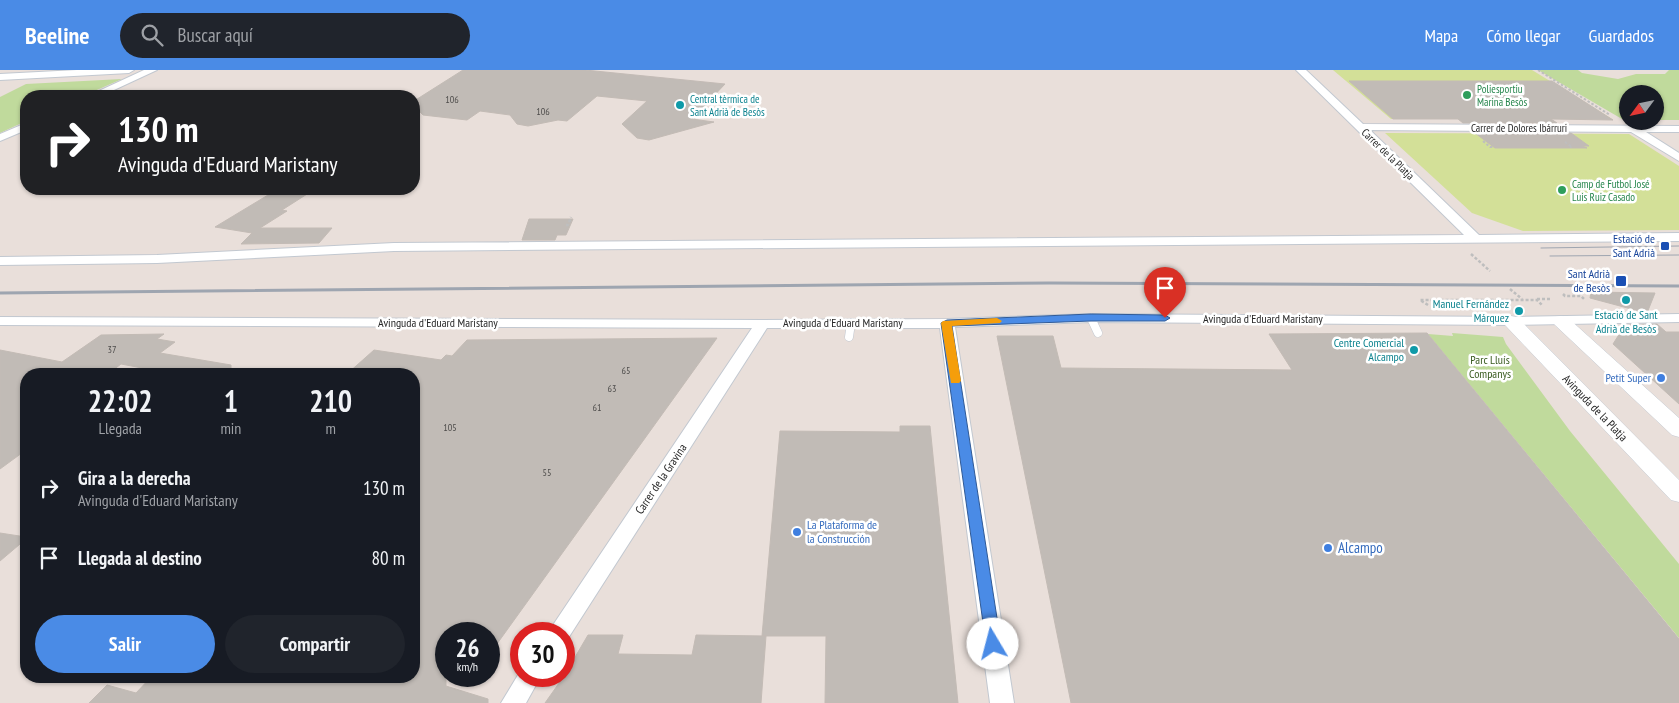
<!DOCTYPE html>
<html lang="es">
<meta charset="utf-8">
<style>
body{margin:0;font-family:"PT Sans Narrow",sans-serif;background:#20242c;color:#f1f3f6;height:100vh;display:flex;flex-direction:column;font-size:19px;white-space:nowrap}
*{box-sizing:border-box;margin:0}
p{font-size:16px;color:#9ea1a6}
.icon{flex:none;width:28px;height:28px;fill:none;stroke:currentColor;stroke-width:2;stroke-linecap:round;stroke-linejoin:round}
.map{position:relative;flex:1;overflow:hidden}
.side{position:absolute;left:20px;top:298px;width:400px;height:315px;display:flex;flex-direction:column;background:#171b24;border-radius:20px;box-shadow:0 1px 4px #0004}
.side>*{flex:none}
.hud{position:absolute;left:20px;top:20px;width:400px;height:105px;border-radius:20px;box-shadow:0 1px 4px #0004;background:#202124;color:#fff;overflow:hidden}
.needle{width:32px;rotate:237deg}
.buttons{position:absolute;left:1619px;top:15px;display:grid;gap:10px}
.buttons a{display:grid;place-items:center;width:45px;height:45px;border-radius:50%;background:#171b24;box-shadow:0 1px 4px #0004;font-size:25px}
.speed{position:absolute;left:435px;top:552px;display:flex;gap:10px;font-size:25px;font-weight:700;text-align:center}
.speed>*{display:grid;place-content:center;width:65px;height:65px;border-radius:50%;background:#171b24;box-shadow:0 1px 4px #0004;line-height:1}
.speed small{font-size:12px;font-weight:400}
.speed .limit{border:8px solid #d22;background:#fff;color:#111}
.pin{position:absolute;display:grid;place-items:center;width:42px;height:42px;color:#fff;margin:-51px -21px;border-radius:50% 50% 50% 0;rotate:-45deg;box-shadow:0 0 5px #0007}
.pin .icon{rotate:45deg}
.me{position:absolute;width:55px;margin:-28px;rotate:352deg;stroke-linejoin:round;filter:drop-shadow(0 0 4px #0008)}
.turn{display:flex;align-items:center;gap:18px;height:105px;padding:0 15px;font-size:22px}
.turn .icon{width:65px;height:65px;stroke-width:2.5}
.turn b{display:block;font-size:35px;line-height:42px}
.eta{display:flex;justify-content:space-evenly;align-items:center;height:85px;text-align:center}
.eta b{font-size:30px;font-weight:700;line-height:35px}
.cta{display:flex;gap:10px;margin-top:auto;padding:10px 15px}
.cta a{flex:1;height:58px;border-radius:30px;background:#4a8be6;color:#fff;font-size:20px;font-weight:700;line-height:58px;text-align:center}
.cta a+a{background:#20242c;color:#f1f3f6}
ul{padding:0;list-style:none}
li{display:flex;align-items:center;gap:15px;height:70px;padding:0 15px}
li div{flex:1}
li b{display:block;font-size:19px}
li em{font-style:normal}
header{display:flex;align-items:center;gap:30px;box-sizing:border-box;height:70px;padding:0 25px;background:#4a8be6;color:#fff}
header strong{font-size:24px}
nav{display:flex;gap:28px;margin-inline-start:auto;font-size:18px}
.search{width:350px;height:45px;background:#20242c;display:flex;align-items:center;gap:12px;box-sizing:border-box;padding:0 18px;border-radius:28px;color:#9ea1a6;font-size:19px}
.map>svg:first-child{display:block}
.green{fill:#c0da9c}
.pitch{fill:#d3e098}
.building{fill:#c1bbb6;stroke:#c3bbb5}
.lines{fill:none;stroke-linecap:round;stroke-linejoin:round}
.service-casing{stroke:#c2c8d0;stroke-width:9}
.minor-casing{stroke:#c2c8d0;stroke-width:2}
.tertiary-casing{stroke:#c2c8d0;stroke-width:1}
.path-far1{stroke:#bebebe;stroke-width:2;stroke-dasharray:2.5 2;stroke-linecap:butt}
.path{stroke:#bebebe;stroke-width:2.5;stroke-dasharray:3 2;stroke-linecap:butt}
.service{stroke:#fff;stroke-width:8}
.minor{fill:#fff;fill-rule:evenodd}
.tertiary{fill:#fff;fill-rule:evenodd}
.tram{stroke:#9ea5b0;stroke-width:1}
.rail{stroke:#9ea5b0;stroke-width:3}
.route{fill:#4a8be6;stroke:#305a96}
.slow{fill:#f59e0b}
.leisure-dot{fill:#2e9e5b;stroke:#fff;stroke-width:2}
.culture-dot{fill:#0f9aa8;stroke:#fff;stroke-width:2}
.transit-dot{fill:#1a4fb4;stroke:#fff;stroke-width:2}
.shop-dot{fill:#3f7fe0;stroke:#fff;stroke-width:2}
.labels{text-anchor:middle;stroke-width:5;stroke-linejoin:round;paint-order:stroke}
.number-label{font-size:10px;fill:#4e4c4b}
.far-leisure-label{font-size:11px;fill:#27864d;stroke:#fff;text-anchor:start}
.far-culture-label{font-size:11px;fill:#0d838f;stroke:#fff;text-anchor:start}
.far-street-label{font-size:11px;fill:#272727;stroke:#fff}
.transit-label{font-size:12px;fill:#164399;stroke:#fff;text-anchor:end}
.culture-label{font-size:12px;fill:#0d838f;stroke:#fff;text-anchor:end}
.street-label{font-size:12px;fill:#272727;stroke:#fff}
.park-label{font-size:12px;fill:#3a5c20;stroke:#fff}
.shop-label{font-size:12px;fill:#366cbe;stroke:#fff;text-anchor:end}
.near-shop-label{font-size:15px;fill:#366cbe;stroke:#fff;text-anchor:start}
</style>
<header>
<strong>Beeline</strong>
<div class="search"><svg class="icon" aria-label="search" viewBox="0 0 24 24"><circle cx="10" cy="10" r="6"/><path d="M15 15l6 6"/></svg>Buscar aquí</div>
<nav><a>Mapa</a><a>Cómo llegar</a><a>Guardados</a></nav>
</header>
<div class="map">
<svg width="1679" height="633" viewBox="0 0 1679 633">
<rect width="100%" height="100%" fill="#e9dfda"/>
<path class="green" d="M1538 0H1578L1582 3 1618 9 1636 4H1665L1669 0H1679V50H1655V24H1628L1627 49H1622Z
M122 9 83 26H26V51L0 63V27L26 14Z
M1452 263 1503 267 1506 274 1570 361 1679 494V568L1428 264 1453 266Z"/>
<path class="pitch" d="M1333 0H1532L1612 49H1391Z
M1385 63 1629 64 1679 96V160L1523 161 1472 143Z"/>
<path class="building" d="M463 0H585L725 14 692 49 714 52 649 70 637 68 622 54 647 31 597 26 567 51 558 50 528 56 517 54 510 45 480 41 467 50 423 45 420 42 414 31Z
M1349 11H1552L1613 50 1551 49 1557 53H1463L1458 49H1393Z
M1475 63H1571L1589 76H1582L1587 78H1495Z
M278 119H315L282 140 287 141 260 158H332L319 173 241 174 252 163 215 157Z
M529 149H573L566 165H557L555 170H522Z
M1591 222 1655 223 1647 243H1633L1635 240 1590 228Z
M1657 254 1666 262H1679V334L1613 274 1625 255Z
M1427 263 1679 569V633H1071L997 266H1053L1061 298 1292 300 1269 264Z
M164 264 157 269 175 272 160 283 231 295V304H174L121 294 108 304H26V380L0 399V280L62 292 101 265Z
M717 268 489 585V564H446V616L488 629V633H89L107 615 136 623 152 606H414V304H347L374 280 441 290 446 285 452 286 467 270Z
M900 356H930L958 633H825L826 566H762L780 361 900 362Z
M0 463 26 467V469L0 491Z
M588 565H623L618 584 692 585 696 565 766 566 761 633H545L564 606Z"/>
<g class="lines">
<defs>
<path id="service" d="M1091 248 1098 263
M849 267 851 253"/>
<path id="minor" d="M77 0H134L129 3 0 10V4Z
M144 0H157L101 26H88Z
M1296 0H1306L1363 54 1679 56V62H1646L1679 83V91L1631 62 1370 60 1479 165 1679 163V171L394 181 157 193 0 195V187L157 185 394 173 1464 165Z
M26 53V60L0 71V64Z
M1091 244 1511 247 1679 244V252L1511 255 1091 252 955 257 1014 633H990L940 258H767L567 570 564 571V564H548L551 558 752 258 0 255V247L762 250 947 249Z
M521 600V606H541L526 633H501Z"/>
<path id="tertiary" d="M1511 246 1517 247 1679 410V432L1671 430 1505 255 1502 251 1505 247Z
M1561 246 1567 247 1679 348V367L1672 365 1555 255 1552 251 1555 247Z"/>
</defs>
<use href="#service" class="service-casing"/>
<use href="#minor" class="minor-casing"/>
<use href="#tertiary" class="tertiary-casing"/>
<path class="path-far1" d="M1538 0 1610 45
M1483 71 1490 77H1493
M1565 72 1572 77H1570"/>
<path class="path" d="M566 155H568L571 147
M1471 184 1490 201
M1510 219 1522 229
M1563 224 1565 226H1581L1584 229
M1537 229H1550
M1428 235 1420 230H1537L1542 235"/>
<use href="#service" class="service"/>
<use href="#minor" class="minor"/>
<use href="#tertiary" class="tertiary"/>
<path class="tram" d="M1541 178 1679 176
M1550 186 1679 185"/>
<path class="rail" d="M0 223 1049 213 1679 216"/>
</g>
<path class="route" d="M1091 244 1165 245 1170 248 1165 251H1091L952 256 1001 574 999 579 993 581 988 579 986 574 941 253 947 250Z"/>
<path class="slow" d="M997 248 1002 251 1000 253 952 256 961 311 959 313H951L941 253 943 251Z"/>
<g class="leisure-dot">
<circle cx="1467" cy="25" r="5"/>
<circle cx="1562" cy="120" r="5"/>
</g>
<g class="culture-dot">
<circle cx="680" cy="35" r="5"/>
<circle cx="1626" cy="230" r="5"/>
<circle cx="1519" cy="241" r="5"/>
<circle cx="1414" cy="280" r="5"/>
</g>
<g class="transit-dot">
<rect x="1660" y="171" width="10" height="10" rx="2.5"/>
<rect x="1615" y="205" width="12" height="12" rx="2.5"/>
</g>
<g class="shop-dot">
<circle cx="1661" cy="308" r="5"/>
<circle cx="797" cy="462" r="5"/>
<circle cx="1328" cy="478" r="5"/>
</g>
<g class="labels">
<g class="number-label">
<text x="452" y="33">106</text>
<text x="543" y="45">106</text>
<text x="112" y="283">37</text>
<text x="626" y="304">65</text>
<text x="612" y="322">63</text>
<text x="597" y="341">61</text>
<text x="450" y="361">105</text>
<text x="547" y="406">55</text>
</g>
<g class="far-leisure-label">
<text x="1477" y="23">Poliesportiu<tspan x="1477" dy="13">Marina Besòs</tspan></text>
<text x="1572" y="118">Camp de Futbol José<tspan x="1572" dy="13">Luis Ruiz Casado</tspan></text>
</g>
<g class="far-culture-label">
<text x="690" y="33">Central tèrmica de<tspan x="690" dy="13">Sant Adrià de Besòs</tspan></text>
</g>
<g class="far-street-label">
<text x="1519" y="62">Carrer de Dolores Ibárruri</text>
<text transform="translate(1388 84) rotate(44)" y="4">Carrer de la Platja</text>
</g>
<g class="transit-label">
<text x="1655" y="173">Estació de<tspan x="1655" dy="14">Sant Adrià</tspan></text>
<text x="1610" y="208">Sant Adrià<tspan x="1610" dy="14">de Besòs</tspan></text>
</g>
<g class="culture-label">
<text x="1509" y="238">Manuel Fernández<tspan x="1509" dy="14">Márquez</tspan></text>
<text x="1626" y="249" text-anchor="middle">Estació de Sant<tspan x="1626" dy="14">Adrià de Besòs</tspan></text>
<text x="1404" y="277">Centre Comercial<tspan x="1404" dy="14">Alcampo</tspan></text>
</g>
<g class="street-label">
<text x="1263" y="253">Avinguda d'Eduard Maristany</text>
<text x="438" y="257">Avinguda d'Eduard Maristany</text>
<text x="843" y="257">Avinguda d'Eduard Maristany</text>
<text transform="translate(1595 338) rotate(46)" y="4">Avinguda de la Platja</text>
<text transform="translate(661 409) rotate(-56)" y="4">Carrer de la Gravina</text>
</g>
<g class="park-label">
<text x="1490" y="294">Parc Lluís<tspan x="1490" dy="14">Companys</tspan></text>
</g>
<g class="shop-label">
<text x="1651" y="312">Petit Super</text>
<text x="807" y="459" text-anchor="start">La Plataforma de<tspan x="807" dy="14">la Construcción</tspan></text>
</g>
<g class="near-shop-label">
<text x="1338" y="483">Alcampo</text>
</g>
</g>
</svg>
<div class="buttons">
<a><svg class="needle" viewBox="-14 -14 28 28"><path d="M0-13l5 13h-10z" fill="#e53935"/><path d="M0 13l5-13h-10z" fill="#9ea1a6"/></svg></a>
</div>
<div class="speed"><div>26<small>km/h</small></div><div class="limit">30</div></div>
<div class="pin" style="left:1165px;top:248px;background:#d93025"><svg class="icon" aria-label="arrive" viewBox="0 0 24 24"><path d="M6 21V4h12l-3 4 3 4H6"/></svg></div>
<svg class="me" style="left:993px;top:574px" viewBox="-20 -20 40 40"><circle r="19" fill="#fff"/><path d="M0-13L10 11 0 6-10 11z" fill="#4a8be6"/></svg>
<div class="hud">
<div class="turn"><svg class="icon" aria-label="right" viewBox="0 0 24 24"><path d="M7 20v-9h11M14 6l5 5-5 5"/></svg><div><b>130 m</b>Avinguda d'Eduard Maristany</div></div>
</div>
<section class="side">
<div class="eta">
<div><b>22:02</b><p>Llegada</p></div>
<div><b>1</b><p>min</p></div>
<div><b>210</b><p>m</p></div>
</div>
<ul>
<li><svg class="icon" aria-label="right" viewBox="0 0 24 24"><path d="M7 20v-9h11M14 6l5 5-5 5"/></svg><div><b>Gira a la derecha</b><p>Avinguda d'Eduard Maristany</p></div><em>130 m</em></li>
<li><svg class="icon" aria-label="arrive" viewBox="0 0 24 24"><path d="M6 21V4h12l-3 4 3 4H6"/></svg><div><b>Llegada al destino</b></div><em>80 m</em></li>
</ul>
<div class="cta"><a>Salir</a><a>Compartir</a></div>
</section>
</div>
